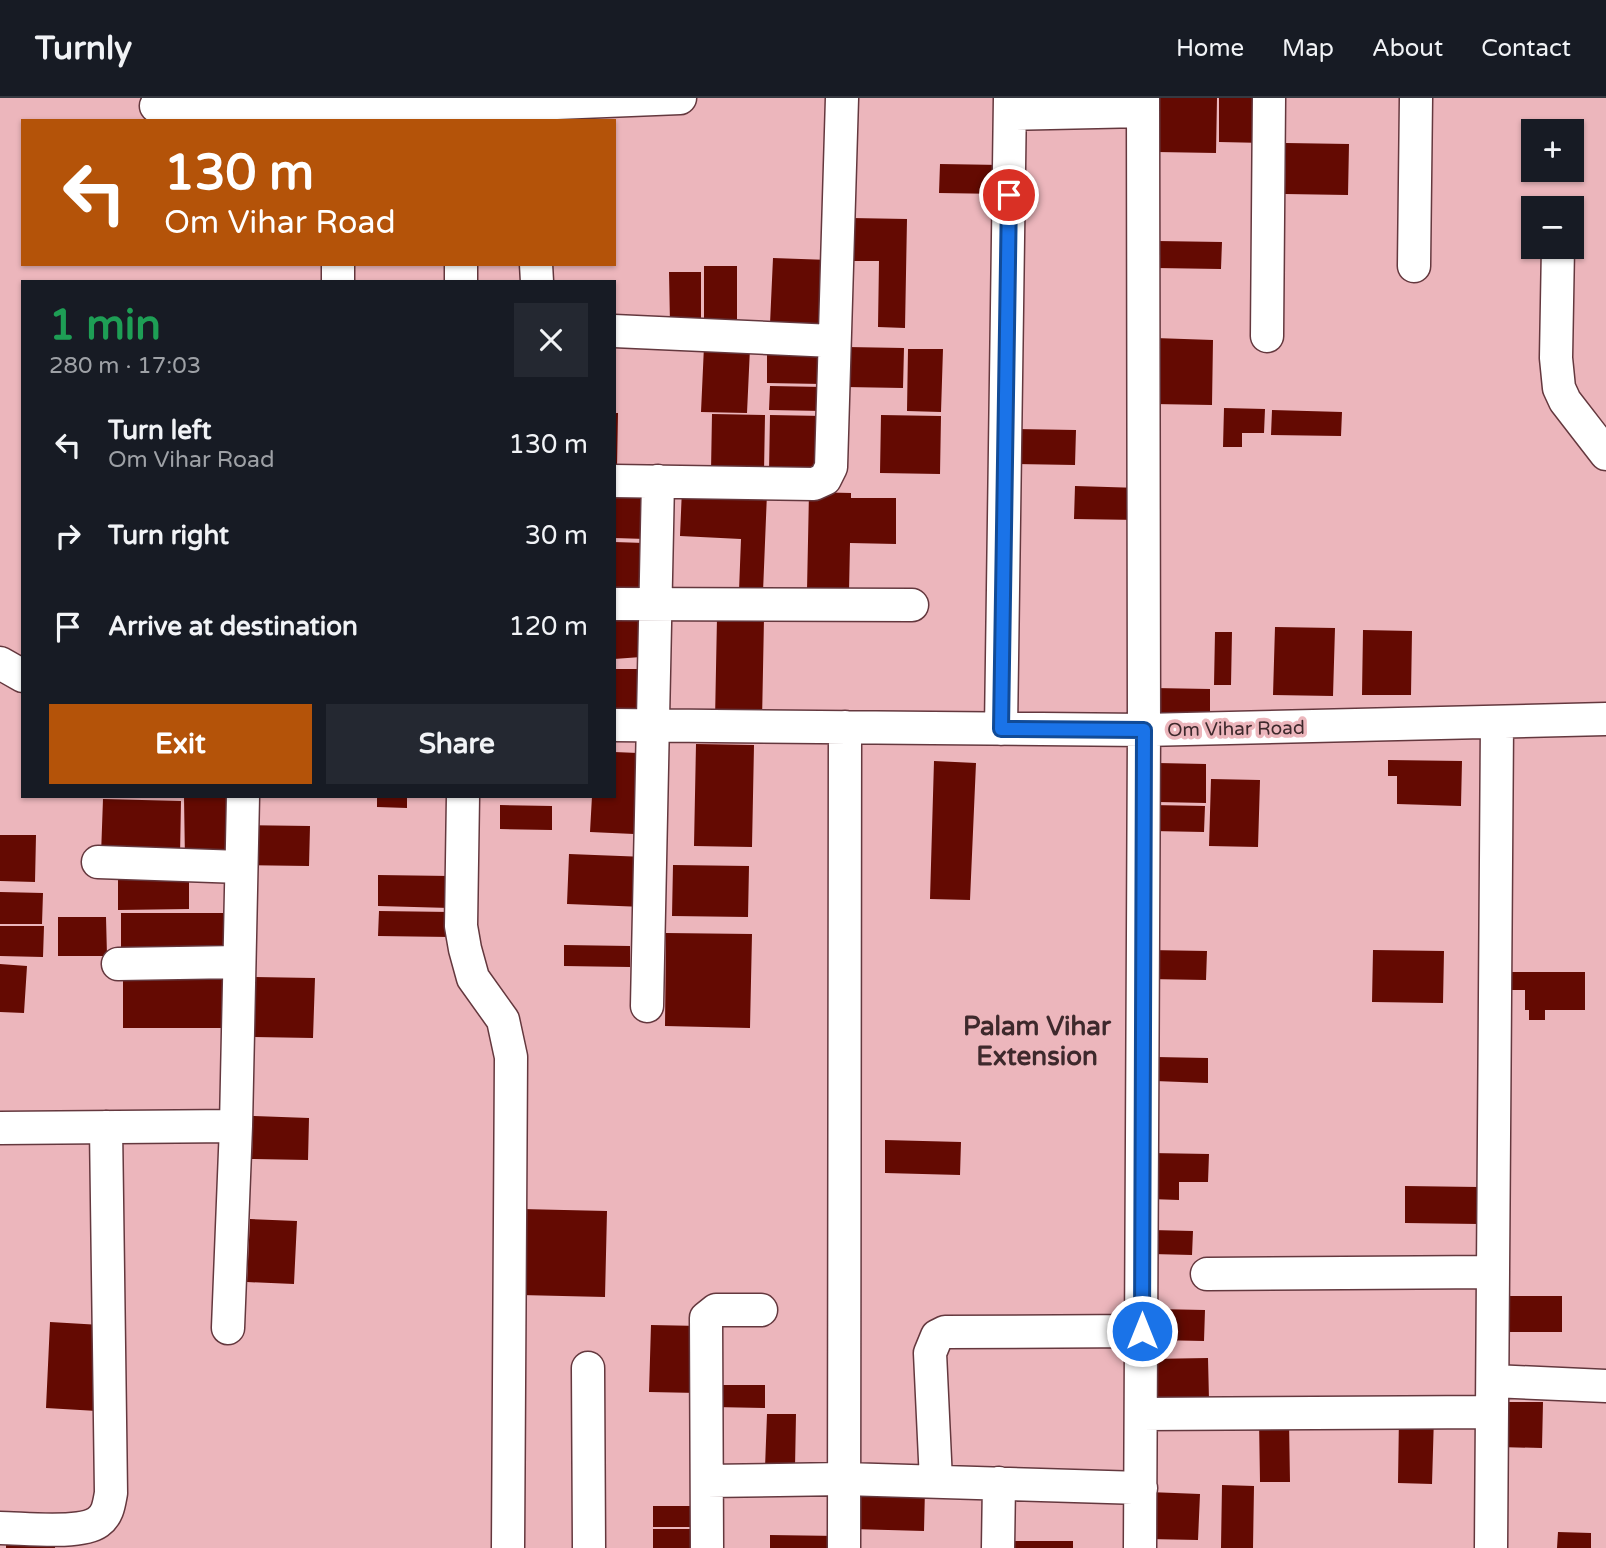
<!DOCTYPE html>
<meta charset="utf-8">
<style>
body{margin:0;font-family:"Varela Round",sans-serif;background:#242831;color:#f1f3f6;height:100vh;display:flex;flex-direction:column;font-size:26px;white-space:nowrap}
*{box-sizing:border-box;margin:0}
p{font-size:23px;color:#9ea1a6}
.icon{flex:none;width:38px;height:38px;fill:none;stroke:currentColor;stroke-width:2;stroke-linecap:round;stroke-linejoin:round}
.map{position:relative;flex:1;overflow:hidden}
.details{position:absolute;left:21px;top:182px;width:595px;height:518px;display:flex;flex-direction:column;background:#171b24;border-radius:0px;box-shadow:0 2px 5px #0004}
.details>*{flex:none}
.banner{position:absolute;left:21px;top:21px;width:595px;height:147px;border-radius:0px;box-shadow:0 2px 5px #0004;background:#b45309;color:#fff;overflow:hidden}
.controls{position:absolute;left:1521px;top:21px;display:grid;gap:14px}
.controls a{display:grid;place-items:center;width:63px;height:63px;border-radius:0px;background:#171b24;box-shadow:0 2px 5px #0004;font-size:35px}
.pin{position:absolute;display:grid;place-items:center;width:60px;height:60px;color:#fff;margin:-30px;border:4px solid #fff;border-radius:50%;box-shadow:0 2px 7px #0007}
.me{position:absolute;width:77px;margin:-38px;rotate:0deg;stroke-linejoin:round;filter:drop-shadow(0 0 5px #0008)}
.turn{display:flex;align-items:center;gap:24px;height:147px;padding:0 28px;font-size:32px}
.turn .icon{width:91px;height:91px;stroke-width:2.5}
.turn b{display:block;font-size:49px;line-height:60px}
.round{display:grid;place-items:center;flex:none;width:74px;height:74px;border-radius:0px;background:#242831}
.overview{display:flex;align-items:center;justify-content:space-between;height:119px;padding:0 28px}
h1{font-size:42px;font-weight:800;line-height:52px;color:#1e9e55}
.button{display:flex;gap:14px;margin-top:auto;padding:14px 28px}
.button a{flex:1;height:80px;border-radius:0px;background:#b45309;color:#fff;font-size:28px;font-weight:800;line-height:80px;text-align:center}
.button a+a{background:#242831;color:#f1f3f6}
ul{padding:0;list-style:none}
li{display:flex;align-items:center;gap:21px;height:91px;padding:0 28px}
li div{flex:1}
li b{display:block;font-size:26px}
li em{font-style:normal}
header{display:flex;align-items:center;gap:42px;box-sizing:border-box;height:98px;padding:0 35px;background:#171b24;border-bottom:2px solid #363941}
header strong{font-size:33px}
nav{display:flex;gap:38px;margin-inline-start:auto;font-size:24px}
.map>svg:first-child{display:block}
.building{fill:#640a02}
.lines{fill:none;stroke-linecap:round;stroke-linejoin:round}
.minor-casing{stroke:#64383e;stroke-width:35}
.minor{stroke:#fff;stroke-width:32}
.route-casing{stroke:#114b97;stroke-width:18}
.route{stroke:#1a73e8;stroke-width:12}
.labels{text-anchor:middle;stroke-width:7;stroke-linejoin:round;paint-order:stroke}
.street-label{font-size:19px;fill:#3e292c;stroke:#ecb6bc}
.district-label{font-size:26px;font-weight:bold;fill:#3e292c;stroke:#ecb6bc}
</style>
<header>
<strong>Turnly</strong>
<nav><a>Home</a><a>Map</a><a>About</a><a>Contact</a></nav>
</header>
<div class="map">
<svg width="1606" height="1450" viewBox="0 0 1606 1450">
<rect width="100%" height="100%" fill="#ecb6bc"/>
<path class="building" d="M1159 0H1217L1216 55 1157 54Z
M1219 0H1266L1265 45 1219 44Z
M1286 45 1349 46 1348 97 1285 96Z
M940 66 1002 67V96L939 95Z
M851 120 907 121 905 230 878 229 879 163H850Z
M1157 143 1222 144 1221 171 1156 170Z
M773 160 829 162 826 229 770 226Z
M704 168H737V230H704Z
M669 174H701V226H670Z
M1155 240 1213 242 1212 307 1154 306Z
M704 248 750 250 747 315 701 314Z
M767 249 823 250 822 286 767 285Z
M847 249 904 250 903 290 846 289Z
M908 251H943L941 314 907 313Z
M770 288 823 289V313L769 312Z
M1224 310 1265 311 1264 335H1242V349H1223Z
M1272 312 1342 314 1341 338 1271 337Z
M614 315H618L617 368H614Z
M712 316 765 317 764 374 711 373Z
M770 317 823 318 822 375 769 374Z
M881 317 941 318 940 376 880 375Z
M1014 331 1076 332 1075 367 1013 366Z
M614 388 647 389 646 441 614 440Z
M1075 388 1140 390 1139 422 1074 421Z
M682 391 767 395 763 494 739 493 741 441 680 438Z
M809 394 851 395V400H896V446L850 445 849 494 807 493Z
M614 444 644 445 643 496H614Z
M614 516H641V559L614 561Z
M717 519 764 520 762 623 715 622Z
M1275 529 1335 530 1333 598 1273 597Z
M1363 532 1412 533 1411 597H1362Z
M1215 534H1232L1231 587H1214Z
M614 571H641L640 616H614Z
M1154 590 1210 591V618L1154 617Z
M696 646 754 647 752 749 694 748Z
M614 654 638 655 634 736 590 734 592 698H614Z
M1388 662 1462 663 1461 708 1397 706V678H1388Z
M934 663 976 665 970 802 930 801Z
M1158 665 1206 666V705L1158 704Z
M1211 681 1260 682 1258 749 1209 748Z
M377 698H407V710L377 709Z
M184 699H234L235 761 185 762Z
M103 701 181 703 180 759 101 757Z
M500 707 552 708V732L500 731Z
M1152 707 1205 708 1204 734 1152 733Z
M246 727 310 728 309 768 246 767Z
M0 737H36L35 784 0 783Z
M569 756 646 759 644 809 567 806Z
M673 767 749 768 748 819 672 818Z
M118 770H189V811L118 812Z
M378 777 450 778V810L378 808Z
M0 794 43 795 42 826H0Z
M379 813 450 814V839L378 838Z
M121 815H224L225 858 121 859Z
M58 819H106L107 858H58Z
M0 828H44L43 859 0 858Z
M666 835 752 836 750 930 665 928Z
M564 847 630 848V869L564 868Z
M1149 852 1207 853 1206 882 1148 881Z
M1373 852 1444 853 1443 905 1372 904Z
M0 866 27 868 24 915 0 914Z
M228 871V930H123V872Z
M1506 874H1585V912H1545V922H1529V912H1525V892H1506Z
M254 879 315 880 313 940 253 939Z
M1156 959 1208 960V985L1155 983Z
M253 1018 309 1020 308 1062 252 1061Z
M885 1042 961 1044 960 1077 885 1075Z
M1151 1055 1209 1056 1208 1084H1179V1102L1150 1101Z
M1405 1088 1479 1089V1126L1405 1125Z
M521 1111 607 1113 605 1199 520 1197Z
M250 1121 297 1123 294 1186 247 1184Z
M1152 1132 1193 1133 1192 1157 1152 1156Z
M1510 1198H1562V1234H1510Z
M1156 1211 1205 1212 1204 1243 1155 1242Z
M50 1224 101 1227 97 1313 46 1310Z
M651 1227 700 1228 698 1295 649 1294Z
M1208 1260 1209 1302H1151L1150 1261Z
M714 1287H765V1310L714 1309Z
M1500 1304H1543L1542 1350 1499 1349Z
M767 1316H796L795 1370H765Z
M1399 1317 1434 1318 1432 1386 1398 1385Z
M1259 1322H1289L1290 1384H1260Z
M1222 1387 1254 1388 1253 1450H1221Z
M853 1390 925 1391 924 1433 852 1431Z
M1149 1394 1200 1396 1198 1442 1148 1441Z
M653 1408H694V1429H653Z
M653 1431H694V1450H653Z
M1558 1434 1591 1435V1450H1557Z
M770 1437 838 1438V1450H770Z
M1014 1443H1073V1450H1014Z
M6 1446 55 1447V1450H6Z"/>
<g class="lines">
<defs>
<path id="minor" d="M156 8 337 14 680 0
M1010 16 1143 13
M1558 149 1556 260 1559 290 1565 303 1606 356
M338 166V184
M536 166 537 184
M1414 168 1416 0
M461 184V166
M614 233 833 243
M1267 238 1269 0
M614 383 814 386 825 381 831 369 842 0
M614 506 912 507
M0 565 23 578
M614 627 1144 632 1606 621
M1001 631 1010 0
M463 698 461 828 465 851 473 880 503 922 511 959 508 1450
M98 764 241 769
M118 866 239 864
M647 908 658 383
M0 1030 236 1028
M1207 1176 1493 1174
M228 1230 236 1028 243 698
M588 1270 589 1450
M1493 1283 1606 1288
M1141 1316 1492 1314
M707 1383 844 1381 1141 1390
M936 1383 930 1255 937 1238 945 1234 1142 1233
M0 1430C23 1430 80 1437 98 1424 108 1417 109 1406 111 1395L106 1029
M707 1450 706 1220 716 1212H761
M844 1450 845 629
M998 1450 999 1385
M1140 1450 1144 632 1143 0
M1491 1450 1497 625"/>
</defs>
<use href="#minor" class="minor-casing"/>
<use href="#minor" class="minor"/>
</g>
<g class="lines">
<defs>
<path id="route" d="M1009 97 1001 631 1144 632 1142 1233"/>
</defs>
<use href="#route" class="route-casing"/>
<use href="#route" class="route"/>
</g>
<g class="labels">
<g class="street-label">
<text transform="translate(1236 630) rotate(-1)" y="7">Om Vihar Road</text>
</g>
<g class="district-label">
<text x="1037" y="937">Palam Vihar<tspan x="1037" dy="30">Extension</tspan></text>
</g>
</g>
</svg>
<div class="controls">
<a>+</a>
<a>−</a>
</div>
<div class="pin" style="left:1009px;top:97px;background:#d93025"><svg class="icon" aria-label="arrive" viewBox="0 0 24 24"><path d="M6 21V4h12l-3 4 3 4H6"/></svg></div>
<svg class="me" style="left:1142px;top:1233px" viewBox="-20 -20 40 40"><circle r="17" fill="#1a73e8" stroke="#fff" stroke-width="3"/><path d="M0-11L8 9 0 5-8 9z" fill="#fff"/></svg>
<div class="banner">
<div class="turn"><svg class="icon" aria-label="left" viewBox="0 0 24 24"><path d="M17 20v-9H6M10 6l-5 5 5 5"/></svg><div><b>130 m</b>Om Vihar Road</div></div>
</div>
<section class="details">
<div class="overview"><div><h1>1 min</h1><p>280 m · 17:03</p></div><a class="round"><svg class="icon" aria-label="close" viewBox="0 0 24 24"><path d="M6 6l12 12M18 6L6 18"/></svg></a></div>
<ul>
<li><svg class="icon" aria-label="left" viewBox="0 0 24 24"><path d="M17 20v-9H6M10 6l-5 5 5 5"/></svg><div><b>Turn left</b><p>Om Vihar Road</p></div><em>130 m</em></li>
<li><svg class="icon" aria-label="right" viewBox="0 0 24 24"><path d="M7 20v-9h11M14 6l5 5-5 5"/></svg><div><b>Turn right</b></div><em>30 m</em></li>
<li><svg class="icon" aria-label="arrive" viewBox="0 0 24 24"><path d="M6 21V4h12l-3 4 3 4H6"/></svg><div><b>Arrive at destination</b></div><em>120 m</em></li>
</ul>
<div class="button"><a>Exit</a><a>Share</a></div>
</section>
</div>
